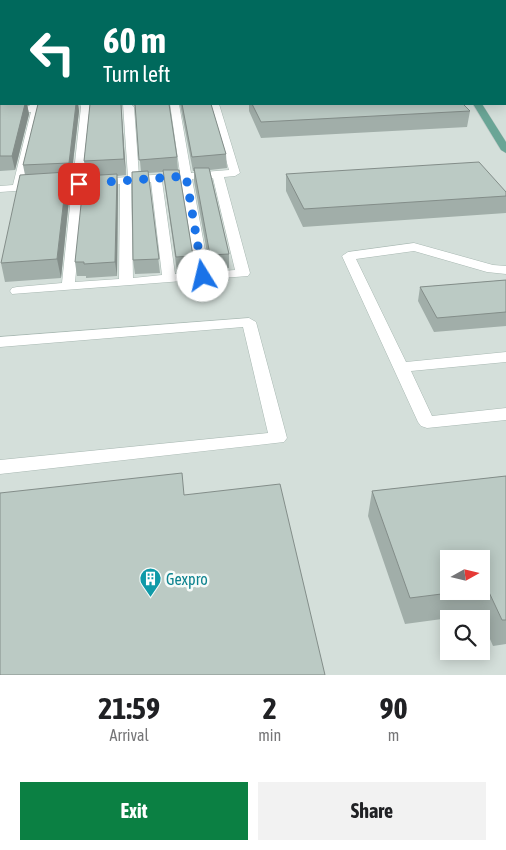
<!DOCTYPE html>
<style>
body{margin:0;font-family:"Asap Condensed",sans-serif;background:#f2f2f2;color:#202124;height:100vh;display:flex;flex-direction:column;font-size:19px;white-space:nowrap}
*{box-sizing:border-box;margin:0}
p{font-size:16px;color:#757577}
.icon{flex:none;width:28px;height:28px;fill:none;stroke:currentColor;stroke-width:2;stroke-linecap:round;stroke-linejoin:round}
.map{position:relative;height:675px;overflow:hidden}
.drawer{display:flex;flex-direction:column;background:#fff;flex:1}
.drawer>*{flex:none}
.top-card{position:absolute;left:0px;top:0px;width:506px;height:105px;box-shadow:0 2px 12px #0003;background:#00695c;color:#fff;overflow:hidden}
.needle{width:32px;rotate:82deg}
.buttons{position:absolute;left:440px;top:550px;display:grid;gap:10px}
.buttons a{display:grid;place-items:center;width:50px;height:50px;border-radius:0px;background:#fff;box-shadow:0 2px 12px #0003;font-size:25px}
.pin{position:absolute;display:grid;place-items:center;width:42px;height:42px;color:#fff;margin:-21px;border-radius:10px;box-shadow:0 2px 8px #0006}
.me{position:absolute;width:55px;margin:-28px;rotate:351deg;stroke-linejoin:round;filter:drop-shadow(0 0 4px #0008)}
.turn{display:flex;align-items:center;gap:18px;height:105px;padding:0 20px;font-size:22px}
.turn .icon{width:65px;height:65px;stroke-width:2.5}
.turn b{display:block;font-size:35px;line-height:42px}
.eta{display:flex;justify-content:space-evenly;align-items:center;height:85px;text-align:center}
.eta b{font-size:30px;font-weight:700;line-height:35px}
.button{display:flex;gap:10px;margin-top:auto;padding:10px 20px}
.button a{flex:1;height:58px;border-radius:0px;background:#0b8043;color:#fff;font-size:20px;font-weight:700;line-height:58px;text-align:center}
.button a+a{background:#f2f2f2;color:#202124}
.map>svg:first-child{display:block}
.built{fill:#d4dfda;fill-rule:evenodd}
.lines{fill:none;stroke-linecap:round;stroke-linejoin:round}
.minor-casing{stroke:#a8b8b2;stroke-width:1}
.major-casing{stroke:#c2cac8;stroke-width:1}
.minor{fill:#fff;fill-rule:evenodd}
.major{fill:#6aa596;fill-rule:evenodd}
.wall{fill:#a1aea9;fill-rule:evenodd}
.shaded-wall{fill:#838d89}
.building{fill:#bbcac4;stroke:#838d89}
.route{stroke:#1a73e8;stroke-width:9;stroke-dasharray:0 16.2}
.labels{text-anchor:middle;stroke-width:5;stroke-linejoin:round;paint-order:stroke}
.near-culture-label{font-size:16px;fill:#0d838f;stroke:#f7fbf9;text-anchor:start}
</style>
<div class="map">
<svg width="506" height="675" viewBox="0 0 506 675">
<rect width="100%" height="100%" fill="#e6efeb"/>
<path class="built" d="M506 0V675H0V19L1 104H505V1H431ZM449 559H481V591H449ZM449 619H481V651H449Z"/>
<g class="lines">
<defs>
<path id="minor" d="M193 0H200V1H194Z
M28 104H56L61 107 56 110 40 111 24 184 73 181 81 107 80 104H89L91 106 84 180 128 177 123 104H131L134 107 139 176 180 173 170 104H179L191 173 229 170 210 104H219L240 173 235 176 224 177 250 273 248 276 12 294 10 291 12 288 17 287 62 283 72 187 0 192V186L13 185 31 112 0 114V108L30 106ZM213 178 235 270 209 272 192 179ZM181 180 196 273 175 274 162 181ZM151 182 162 275 133 278 131 183ZM120 184 119 279 75 282 84 187Z
M414 243 493 265 506 266V274L487 272 414 251 356 259 406 362 506 352V362L411 371 432 416 506 408V420L427 428 421 426 418 422 342 256 348 252Z
M249 318 256 322 287 438 284 442 0 474V460L268 433 243 327 0 347V337Z"/>
<path id="major" d="M322 0H363L322 1Z
M470 0H477V1H471Z
M473 104H482L506 142V153L501 150Z"/>
</defs>
<use href="#minor" class="minor-casing"/>
<use href="#major" class="major-casing"/>
<use href="#minor" class="minor"/>
<use href="#major" class="major"/>
</g>
<path class="wall" d="M0 10 27 104 29 114 15 170 0 171Z
M505 37H506V66L505 65Z
M38 104H78L79 111 71 179H68L70 189 61 278 5 282 1 263 25 175 23 165Z
M90 104H121L126 175 117 176 118 186 117 276 86 278V276H77L75 262 86 176 84 161Z
M133 104H169L177 157 178 170 193 256 194 270 177 271 163 172 148 173 160 273 135 274 133 260 141 172 135 106Z
M180 104H211L226 154 227 168 210 170 229 254V268L210 269 194 181V171H193Z
M249 104H463L470 111 467 127 261 138 249 111Z
M286 174 506 192V213L303 227 286 191Z
M506 280V326L434 332 418 301 420 287Z
M506 476V644L493 646 479 614 405 624 368 516 372 491ZM481 559V591H449Z"/>
<path class="shaded-wall" d="M0 93H1V104H28H27L29 114 15 170 0 107Z
M76 104H78L79 111 71 179 69 163Z
M121 104 126 175 124 159Z
M67 172 70 189 61 278 57 259Z
M117 174 118 186 117 276 115 262Z"/>
<path class="building" d="M38 0H94V1H38Z
M129 0H169V1H129Z
M414 0 415 1H383Z
M0 10H1V93H0Z
M505 37H506V55L505 54Z
M0 102H1V104H25L12 156H0Z
M38 104H76L69 163 23 165Z
M90 104H121L124 159 84 161Z
M135 104H169L177 157 139 160Z
M182 104H211L226 154 192 157Z
M252 104H463L470 111 261 122Z
M479 162 506 192V196L304 209 286 174Z
M194 168H209L229 254 210 255Z
M163 170H179L193 256 176 257Z
M148 171 159 259 133 260 132 172Z
M67 172 57 259 1 263 20 175Z
M117 174 115 262 84 264V262H75L84 176Z
M506 280V312L437 318 420 287Z
M182 473 184 495 280 484 325 675H0V493Z
M506 476V620H502L487 588 481 589V559H449V591H465L410 598 372 491Z"/>
<g class="lines">
<path class="route" d="M79 184 186 176 203 276"/>
</g>
<defs>
<symbol id="building-pin" viewBox="-11 -11 22 30"><path d="M0 17L-7.5 6A9.5 9.5 0 1 1 7.5 6Z" fill="#0f9aa8" stroke="#f7fbf9"/><path d="M-4-6H4V6H1V3H-1V6H-4ZM-2.5-4.3h1.7v1.8h-1.7ZM.8-4.3h1.7v1.8H.8ZM-2.5-1h1.7V.8h-1.7ZM.8-1h1.7V.8H.8Z" fill="#fff"/></symbol>
</defs>
<g fill-rule="evenodd">
<use href="#building-pin" x="138" y="566" width="25" height="34"/>
</g>
<g class="labels">
<g class="near-culture-label">
<text x="166" y="585">Gexpro</text>
</g>
</g>
</svg>
<div class="buttons">
<a><svg class="needle" viewBox="-14 -14 28 28"><path d="M0-13l5 13h-10z" fill="#e53935"/><path d="M0 13l5-13h-10z" fill="#757577"/></svg></a>
<a><svg class="icon" aria-label="search" viewBox="0 0 24 24"><circle cx="10" cy="10" r="6"/><path d="M15 15l6 6"/></svg></a>
</div>
<div class="pin" style="left:79px;top:184px;background:#d93025"><svg class="icon" aria-label="arrive" viewBox="0 0 24 24"><path d="M6 21V4h12l-3 4 3 4H6"/></svg></div>
<svg class="me" style="left:203px;top:276px" viewBox="-20 -20 40 40"><circle r="19" fill="#fff"/><path d="M0-13L10 11 0 6-10 11z" fill="#1a73e8"/></svg>
<div class="top-card">
<div class="turn"><svg class="icon" aria-label="left" viewBox="0 0 24 24"><path d="M17 20v-9H6M10 6l-5 5 5 5"/></svg><div><b>60 m</b>Turn left</div></div>
</div>
</div>
<section class="drawer">
<div class="eta">
<div><b>21:59</b><p>Arrival</p></div>
<div><b>2</b><p>min</p></div>
<div><b>90</b><p>m</p></div>
</div>
<div class="button"><a>Exit</a><a>Share</a></div>
</section>
